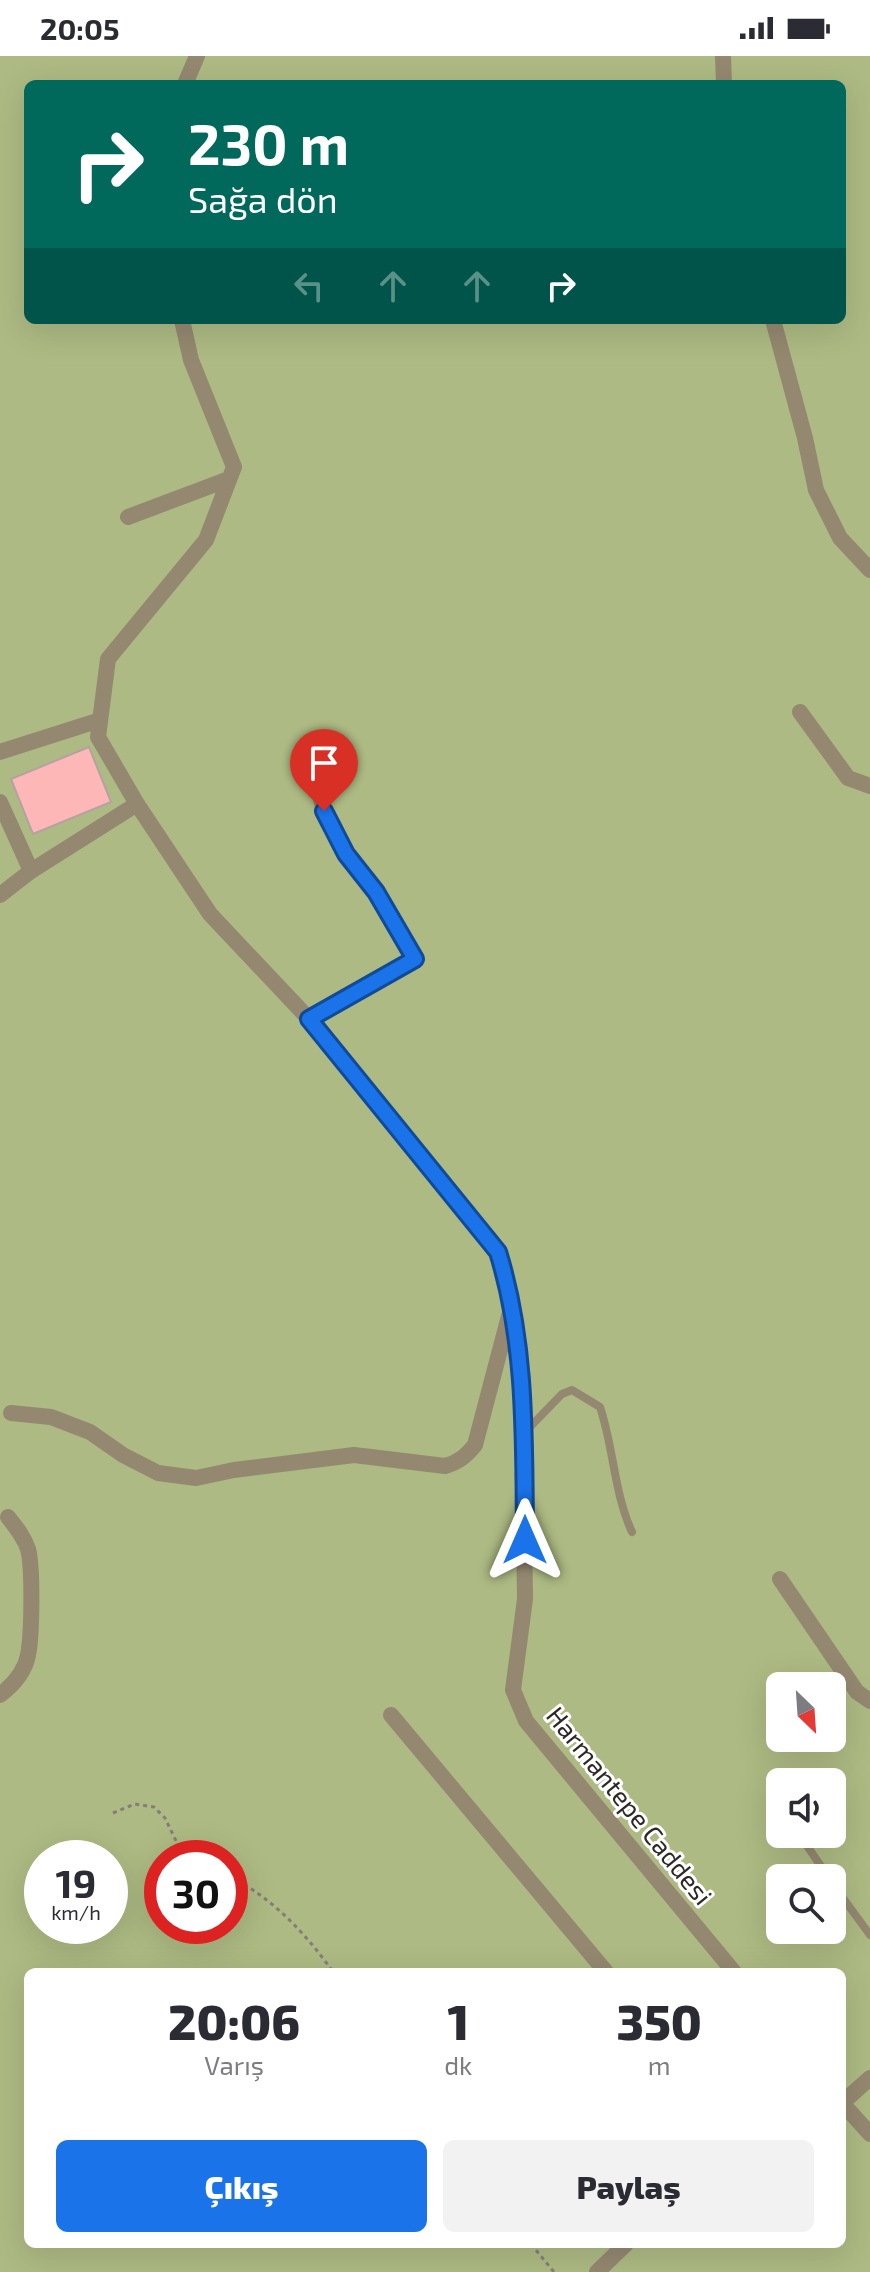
<!DOCTYPE html>
<html lang="tr">
<meta charset="utf-8">
<style>
body{margin:0;font-family:"Exo 2",sans-serif;background:#f2f2f3;color:#2b2b33;height:100vh;display:flex;flex-direction:column;font-size:30px;white-space:nowrap}
*{box-sizing:border-box;margin:0}
p{font-size:26px;color:#7c7c81}
.icon{flex:none;width:44px;height:44px;fill:none;stroke:currentColor;stroke-width:2;stroke-linecap:round;stroke-linejoin:round}
.map{position:relative;flex:1;overflow:hidden}
.details{position:absolute;left:24px;top:1912px;width:822px;height:280px;display:flex;flex-direction:column;background:#fff;border-radius:12px;box-shadow:0 8px 32px #0002}
.details>*{flex:none}
.banner{position:absolute;left:24px;top:24px;width:822px;height:244px;border-radius:12px;box-shadow:0 8px 32px #0002;background:#00695c;color:#fff;overflow:hidden}
.needle{width:52px;rotate:155deg}
.fabs{position:absolute;left:766px;top:1616px;display:grid;gap:16px}
.fabs a{display:grid;place-items:center;width:80px;height:80px;border-radius:12px;background:#fff;box-shadow:0 8px 32px #0002;font-size:40px}
.speed{position:absolute;left:24px;top:1784px;display:flex;gap:16px;font-size:40px;font-weight:700;text-align:center}
.speed>*{display:grid;place-content:center;width:104px;height:104px;border-radius:50%;background:#fff;box-shadow:0 8px 32px #0002;line-height:1}
.speed small{font-size:20px;font-weight:400}
.speed .limit{border:12px solid #d22;background:#fff;color:#111}
.pin{position:absolute;display:grid;place-items:center;width:68px;height:68px;color:#fff;margin:-82px -34px;border-radius:50% 50% 50% 0;rotate:-45deg;box-shadow:0 0 8px #0007}
.pin .icon{rotate:45deg}
.me{position:absolute;width:88px;margin:-44px;rotate:0deg;stroke-linejoin:round;filter:drop-shadow(0 0 6px #0008)}
.turn{display:flex;align-items:center;gap:28px;height:168px;padding:0 32px;font-size:36px}
.turn .icon{width:104px;height:104px;stroke-width:2.5}
.turn b{display:block;font-size:56px;line-height:68px}
.lanes{display:flex;align-items:center;height:76px;padding:0 32px;background:#0003;justify-content:center;gap:40px;direction:ltr}
.lanes .off{opacity:.35}
.eta{display:flex;justify-content:space-evenly;align-items:center;height:136px;text-align:center}
.eta b{font-size:48px;font-weight:800;line-height:56px}
.action{display:flex;gap:16px;margin-top:auto;padding:16px 32px}
.action a{flex:1;height:92px;border-radius:12px;background:#1a73e8;color:#fff;font-size:32px;font-weight:800;line-height:92px;text-align:center}
.action a+a{background:#f2f2f3;color:#2b2b33}
.status{display:flex;justify-content:space-between;align-items:center;height:56px;padding:0 40px;background:#fff;direction:ltr}
.status svg{height:22px;fill:currentColor}
.map>svg:first-child{display:block}
.green{fill:#adba83;fill-rule:evenodd}
.building{fill:#fdb7b6;stroke:#b3a2a2;stroke-width:2}
.lines{fill:none;stroke-linecap:round;stroke-linejoin:round}
.path{stroke:#867d78;stroke-width:3;stroke-dasharray:4 4;stroke-linecap:butt}
.service{stroke:#948870;stroke-width:8}
.minor{stroke:#948870;stroke-width:16}
.route-casing{stroke:#114b97;stroke-width:20}
.route{stroke:#1a73e8;stroke-width:14}
.labels{text-anchor:middle;stroke-width:6;stroke-linejoin:round;paint-order:stroke}
.street-label{font-size:26px;fill:#2d2825;stroke:#fff}
</style>
<div class="status"><b>20:05</b><svg viewBox="0 0 49 12"><path d="M0 12V9h3v3zM5 12V6h3v6zM10 12V3h3v9zM15 12V0h3v12zM26 1h20v11H26zM47 4h2v5h-2z"/></svg></div>
<div class="map">
<svg width="870" height="2216" viewBox="0 0 870 2216">
<rect width="100%" height="100%" fill="#ebddd5"/>
<path class="green" d="M0 0H870V2216H0ZM28 28H842V264H28ZM780 1630H832V1682H780ZM780 1726H832V1778H780ZM42 1802H110V1870H42ZM162 1802H230V1870H162ZM780 1822H832V1874H780ZM28 1916H842V2188H28Z"/>
<path class="building" d="M89 691 111 746 33 778 11 723Z"/>
<g class="lines">
<path class="path" d="M113 1757 135 1748 154 1751 165 1762 178 1789 193 1802
M230 1821C272 1841 307 1879 333 1916
M531 2188 554 2216"/>
<path class="service" d="M525 1376 562 1338 572 1334 600 1351C614 1393 614 1437 632 1476
M772 1740 780 1751
M799 1778 829 1822
M832 1827 870 1879"/>
<path class="minor" d="M723 0 724 28
M185 28 197 0
M773 264 805 382 816 434 840 482 870 514
M128 461 229 423
M800 656 848 722 870 730
M0 696 100 664
M0 746 31 815
M137 748 210 858 309 963 498 1196 510 1235 522 1330 525 1543 513 1634 526 1665 734 1916
M0 839 31 815 137 748 98 681 108 603 206 484 234 411 191 304 182 264
M309 963 415 903 376 836 346 798 324 755 314 714
M11 1357 51 1361 90 1376 123 1399 158 1417 196 1422 234 1414 354 1399 445 1410C459 1406 466 1400 475 1389L509 1260
M780 1523 857 1636 870 1645
M0 1639C13 1629 25 1616 28 1599 32 1580 33 1511 28 1493 24 1481 16 1471 8 1461
M391 1659 606 1916
M842 2047 870 2078
M842 2047 870 2022
M597 2216 626 2188"/>
</g>
<g class="lines">
<defs>
<path id="route" d="M324 755 346 798 376 836 415 903 309 963 498 1196C527 1289 524 1388 525 1484"/>
</defs>
<use href="#route" class="route-casing"/>
<use href="#route" class="route"/>
</g>
<g class="labels">
<g class="street-label">
<text transform="translate(629 1750) rotate(51)" y="9">Harmantepe Caddesi</text>
</g>
</g>
</svg>
<div class="fabs">
<a><svg class="needle" viewBox="-14 -14 28 28"><path d="M0-13l5 13h-10z" fill="#e53935"/><path d="M0 13l5-13h-10z" fill="#7c7c81"/></svg></a>
<a><svg class="icon" aria-label="sound" viewBox="0 0 24 24"><path d="M4 9h4l5-4v14l-5-4H4zM17 9q2 3 0 6"/></svg></a>
<a><svg class="icon" aria-label="search" viewBox="0 0 24 24"><circle cx="10" cy="10" r="6"/><path d="M15 15l6 6"/></svg></a>
</div>
<div class="speed"><div>19<small>km/h</small></div><div class="limit">30</div></div>
<div class="pin" style="left:324px;top:755px;background:#d93025"><svg class="icon" aria-label="arrive" viewBox="0 0 24 24"><path d="M6 21V4h12l-3 4 3 4H6"/></svg></div>
<svg class="me" style="left:525px;top:1484px" viewBox="-20 -20 40 40"><path d="M0-17L14 15 0 8-14 15z" fill="#1a73e8" stroke="#fff" stroke-width="4"/></svg>
<div class="banner">
<div class="turn"><svg class="icon" aria-label="right" viewBox="0 0 24 24"><path d="M7 20v-9h11M14 6l5 5-5 5"/></svg><div><b>230 m</b>Sağa dön</div></div>
<div class="lanes"><svg class="icon off" aria-label="left" viewBox="0 0 24 24"><path d="M17 20v-9H6M10 6l-5 5 5 5"/></svg><svg class="icon off" aria-label="ahead" viewBox="0 0 24 24"><path d="M12 20V5M6 11l6-6 6 6"/></svg><svg class="icon off" aria-label="ahead" viewBox="0 0 24 24"><path d="M12 20V5M6 11l6-6 6 6"/></svg><svg class="icon" aria-label="right" viewBox="0 0 24 24"><path d="M7 20v-9h11M14 6l5 5-5 5"/></svg></div>
</div>
<section class="details">
<div class="eta">
<div><b>20:06</b><p>Varış</p></div>
<div><b>1</b><p>dk</p></div>
<div><b>350</b><p>m</p></div>
</div>
<div class="action"><a>Çıkış</a><a>Paylaş</a></div>
</section>
</div>
